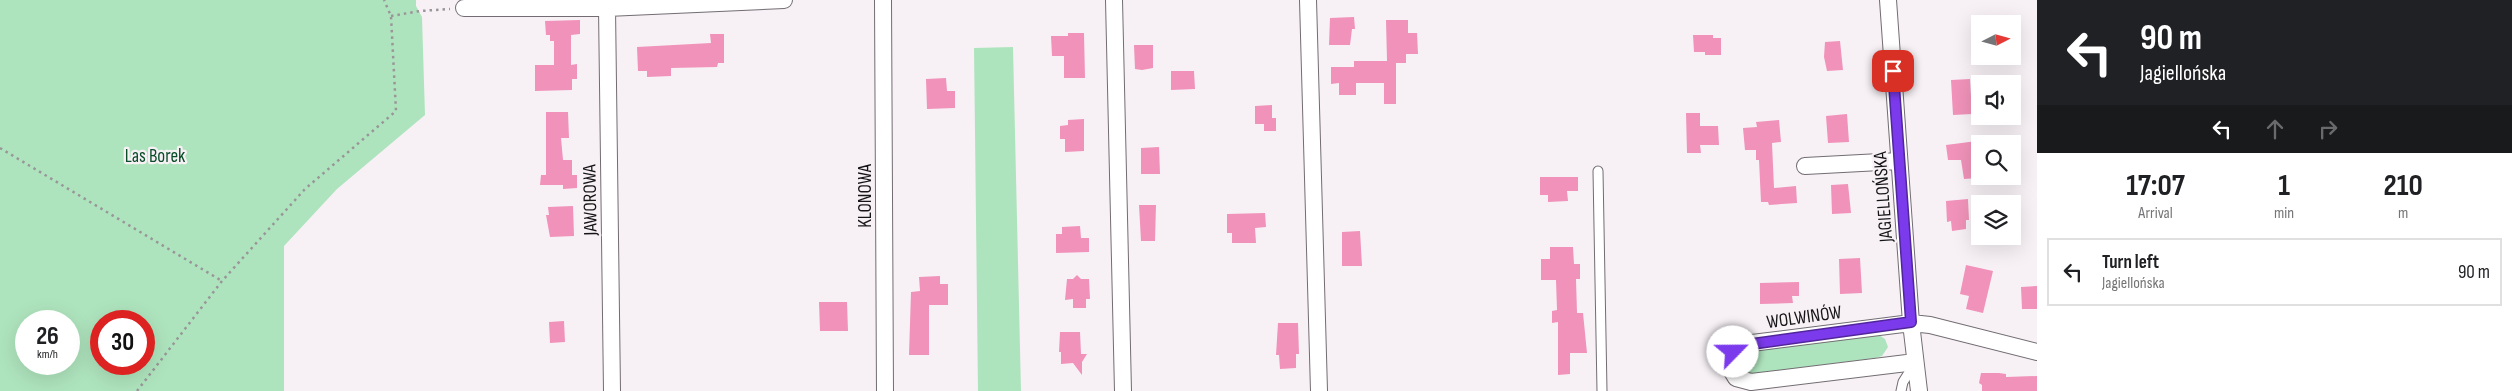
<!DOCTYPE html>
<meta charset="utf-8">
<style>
body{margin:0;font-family:"Sofia Sans Condensed",sans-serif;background:#f2f2f2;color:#202124;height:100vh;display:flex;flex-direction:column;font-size:19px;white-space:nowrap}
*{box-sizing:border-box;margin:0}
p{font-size:16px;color:#757577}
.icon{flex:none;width:28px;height:28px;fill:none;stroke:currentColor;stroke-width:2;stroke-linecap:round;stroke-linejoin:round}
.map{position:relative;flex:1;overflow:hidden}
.panel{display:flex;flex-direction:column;background:#fff;width:475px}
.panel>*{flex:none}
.top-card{background:#202124;color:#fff;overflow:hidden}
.needle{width:32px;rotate:84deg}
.controls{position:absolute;left:1971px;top:15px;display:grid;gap:10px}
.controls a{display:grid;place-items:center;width:50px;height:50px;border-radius:0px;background:#fff;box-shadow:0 5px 20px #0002;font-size:25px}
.speed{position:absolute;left:15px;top:310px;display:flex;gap:10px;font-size:25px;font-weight:700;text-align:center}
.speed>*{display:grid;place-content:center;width:65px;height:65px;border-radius:50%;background:#fff;box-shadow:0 5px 20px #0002;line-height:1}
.speed small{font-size:12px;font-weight:400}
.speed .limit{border:8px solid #d22;background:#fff;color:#111}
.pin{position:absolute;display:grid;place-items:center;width:42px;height:42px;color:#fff;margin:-21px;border-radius:10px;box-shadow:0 2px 8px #0006}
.me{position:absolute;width:55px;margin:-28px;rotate:67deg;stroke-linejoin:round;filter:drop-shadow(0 0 4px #0008)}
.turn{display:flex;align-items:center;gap:18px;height:105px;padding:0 20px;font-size:22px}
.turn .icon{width:65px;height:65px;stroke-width:2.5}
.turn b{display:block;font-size:35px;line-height:42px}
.lanes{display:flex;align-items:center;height:48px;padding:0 20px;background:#0003;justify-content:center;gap:25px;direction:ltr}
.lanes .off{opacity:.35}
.eta{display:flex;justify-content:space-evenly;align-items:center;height:85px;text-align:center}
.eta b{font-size:30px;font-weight:700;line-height:35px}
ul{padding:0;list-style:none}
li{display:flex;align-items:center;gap:15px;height:68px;margin:0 10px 8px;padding:0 10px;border:2px solid #e0e0e0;border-radius:0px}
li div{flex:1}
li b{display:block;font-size:19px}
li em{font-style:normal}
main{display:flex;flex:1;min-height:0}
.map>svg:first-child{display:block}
.green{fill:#aee4bd;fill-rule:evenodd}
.building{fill:#f092b9}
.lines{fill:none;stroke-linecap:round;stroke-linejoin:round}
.lane-casing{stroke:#726d72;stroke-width:11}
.street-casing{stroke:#726d72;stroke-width:18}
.path{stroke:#999599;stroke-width:2.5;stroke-dasharray:2.5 4;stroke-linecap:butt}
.lane{stroke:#fff;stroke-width:9}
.street{stroke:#fff;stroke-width:16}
.route-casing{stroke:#51269a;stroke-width:12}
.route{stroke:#7c3aed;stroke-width:9}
.labels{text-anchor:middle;stroke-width:4.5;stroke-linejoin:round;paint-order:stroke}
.park-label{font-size:19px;fill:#084d27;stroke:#f7f1f6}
.street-label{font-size:19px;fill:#161516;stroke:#f7f1f6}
</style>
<main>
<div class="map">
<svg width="2037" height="391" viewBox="0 0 2037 391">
<rect width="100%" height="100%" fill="#f7f1f6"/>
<path class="green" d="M0 0H416V6L422 17 425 115 337 189 284 246V391H0ZM26 321H69V364H26ZM101 321H144V364H101Z
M1013 47 1021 391H978L974 48Z
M1879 335 1885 339 1888 347 1882 356 1875 358 1751 374 1745 373 1739 365 1742 355 1751 350Z"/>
<path class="building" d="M1354 17 1355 29H1352L1350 45H1329L1330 18Z
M580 20V34L571 35V65L577 64V79H572V90L535 91V65H554V41H550V35H546L545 21Z
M1386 20H1408V33H1417L1418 54H1406V63H1396V104H1384V83H1356V95H1339V83L1331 84V67H1354V61H1387Z
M1068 33H1084L1085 78H1064V56H1052L1051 36H1068Z
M710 34H724V63H718L717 67 671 68V76L647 77V71H638L637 47 711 43Z
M1693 35H1713V38H1721V55H1705V52H1694Z
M1840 41 1843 70 1827 71 1824 57 1825 42Z
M1134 45H1153V68L1142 70 1135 69Z
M1171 71H1194L1195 89 1171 90Z
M946 78 947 91H955V108L927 109 926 79Z
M1970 79 1972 114 1953 115 1951 80Z
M1272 105V118H1276V131H1264V124H1255V106Z
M546 112H568L569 138H561L563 160H572V175H577V188L563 189V185H540L541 175H546Z
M1686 113H1700V126H1718L1719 145H1700L1701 153H1687Z
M1847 114 1849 142 1828 143 1826 116Z
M1084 119V151L1065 152V139H1060V126L1068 125V120Z
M1779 120 1781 142 1772 143 1774 188 1796 186 1797 203 1769 205 1768 202H1761L1759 160H1756V150H1745L1743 128 1757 127 1756 122Z
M1977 141 1978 178 1964 179 1961 160H1948L1946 145Z
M1159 147 1160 174H1141V148Z
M1540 177H1578V191H1567L1568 201 1548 202V195H1540Z
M1848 184 1851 213 1832 214 1831 185Z
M1968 199 1969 220H1966V229L1952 231 1951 221 1947 222 1946 201Z
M1139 205H1156L1155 241H1141Z
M573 206 574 236 550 237 546 215H549L548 207Z
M1265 213 1266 227 1255 228 1256 243H1232V233H1227V214Z
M1080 226 1081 238H1089V252L1056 253V234H1062V227Z
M1360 231 1362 266H1342V232Z
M1550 247H1573L1574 264H1580V279H1576L1577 313H1583L1587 353H1570V374L1558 375V322L1552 323V311L1557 310 1556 280H1541V259H1550Z
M1860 258 1862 293 1840 294 1839 259Z
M1966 265 1993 271 1983 313 1966 309 1969 296 1960 294Z
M1077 275 1081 279H1089L1090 299H1086V308H1073V299L1065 300 1067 279H1073Z
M940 276V284H948V305H929V355H909L911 292 920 291 919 277Z
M1799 282V296H1792L1793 303 1760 304V283Z
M2037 286V309H2022L2021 287Z
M819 302H847L848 331H820Z
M564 321 565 342 550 343 549 322Z
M1278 323H1298L1299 354H1296V368L1280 369 1279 355H1276Z
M1060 332H1080L1081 354H1087L1082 362V375L1073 363 1061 364V352H1059Z
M1981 373H1999L2006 374V377L2037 376V391H1982V385L1979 383Z"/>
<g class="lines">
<defs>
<path id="lane" d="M1598 171 1602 391
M1901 391 1903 382 1915 363"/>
<path id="street" d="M883 0 885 391
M1114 0 1123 391
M1308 0 1319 391
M1888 0 1911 323 1919 391
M464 8H607L784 0
M607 8 612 391
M1805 166 1899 161
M1915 362 1751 382 1736 378 1730 368C1730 352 1738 347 1752 343L1911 323 1930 325 2037 352"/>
</defs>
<use href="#lane" class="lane-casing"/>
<use href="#street" class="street-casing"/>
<path class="path" d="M391 16 420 11 450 9
M0 148 222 281
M137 391 222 281 305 189 396 111 391 16 384 0"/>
<use href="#lane" class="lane"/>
<use href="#street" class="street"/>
</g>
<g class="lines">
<defs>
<path id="route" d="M1733 352 1741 346 1752 344 1911 322 1893 71"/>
</defs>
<use href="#route" class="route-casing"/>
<use href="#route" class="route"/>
</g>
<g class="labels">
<g class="park-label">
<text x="155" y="162">Las Borek</text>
</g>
<g class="street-label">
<text transform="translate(864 196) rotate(-90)" y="7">KLONOWA</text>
<text transform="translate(1882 197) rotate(-94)" y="7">JAGIELLOŃSKA</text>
<text transform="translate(589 200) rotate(-91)" y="7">JAWOROWA</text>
<text transform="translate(1804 316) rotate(-8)" y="7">WOLWINÓW</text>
</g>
</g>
</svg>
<div class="controls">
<a><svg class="needle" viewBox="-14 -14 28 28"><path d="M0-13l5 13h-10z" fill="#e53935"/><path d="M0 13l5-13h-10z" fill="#757577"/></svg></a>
<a><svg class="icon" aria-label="sound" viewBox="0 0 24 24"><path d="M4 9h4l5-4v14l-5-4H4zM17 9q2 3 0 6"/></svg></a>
<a><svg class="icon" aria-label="search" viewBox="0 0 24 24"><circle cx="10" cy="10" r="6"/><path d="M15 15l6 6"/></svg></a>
<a><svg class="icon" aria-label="layers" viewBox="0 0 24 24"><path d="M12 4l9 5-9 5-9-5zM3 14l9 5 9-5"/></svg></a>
</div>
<div class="speed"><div>26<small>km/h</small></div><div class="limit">30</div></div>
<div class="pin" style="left:1893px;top:71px;background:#d93025"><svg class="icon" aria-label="arrive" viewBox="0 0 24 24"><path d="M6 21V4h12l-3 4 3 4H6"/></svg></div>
<svg class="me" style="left:1733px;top:352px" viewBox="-20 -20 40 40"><circle r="19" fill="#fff"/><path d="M0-13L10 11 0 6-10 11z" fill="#7c3aed"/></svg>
</div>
<section class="panel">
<div class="top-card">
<div class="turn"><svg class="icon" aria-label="left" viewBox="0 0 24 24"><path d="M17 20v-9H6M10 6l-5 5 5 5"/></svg><div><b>90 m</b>Jagiellońska</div></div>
<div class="lanes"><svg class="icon" aria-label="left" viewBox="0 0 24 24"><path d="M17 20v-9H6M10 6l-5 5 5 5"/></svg><svg class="icon off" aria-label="ahead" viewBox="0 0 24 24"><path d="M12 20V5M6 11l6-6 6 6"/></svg><svg class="icon off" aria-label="right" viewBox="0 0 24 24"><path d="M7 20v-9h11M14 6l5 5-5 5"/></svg></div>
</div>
<div class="eta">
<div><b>17:07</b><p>Arrival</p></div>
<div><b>1</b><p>min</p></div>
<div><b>210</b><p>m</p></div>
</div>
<ul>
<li><svg class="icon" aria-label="left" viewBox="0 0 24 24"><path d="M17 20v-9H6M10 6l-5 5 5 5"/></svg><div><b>Turn left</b><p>Jagiellońska</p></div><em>90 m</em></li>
</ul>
</section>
</main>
